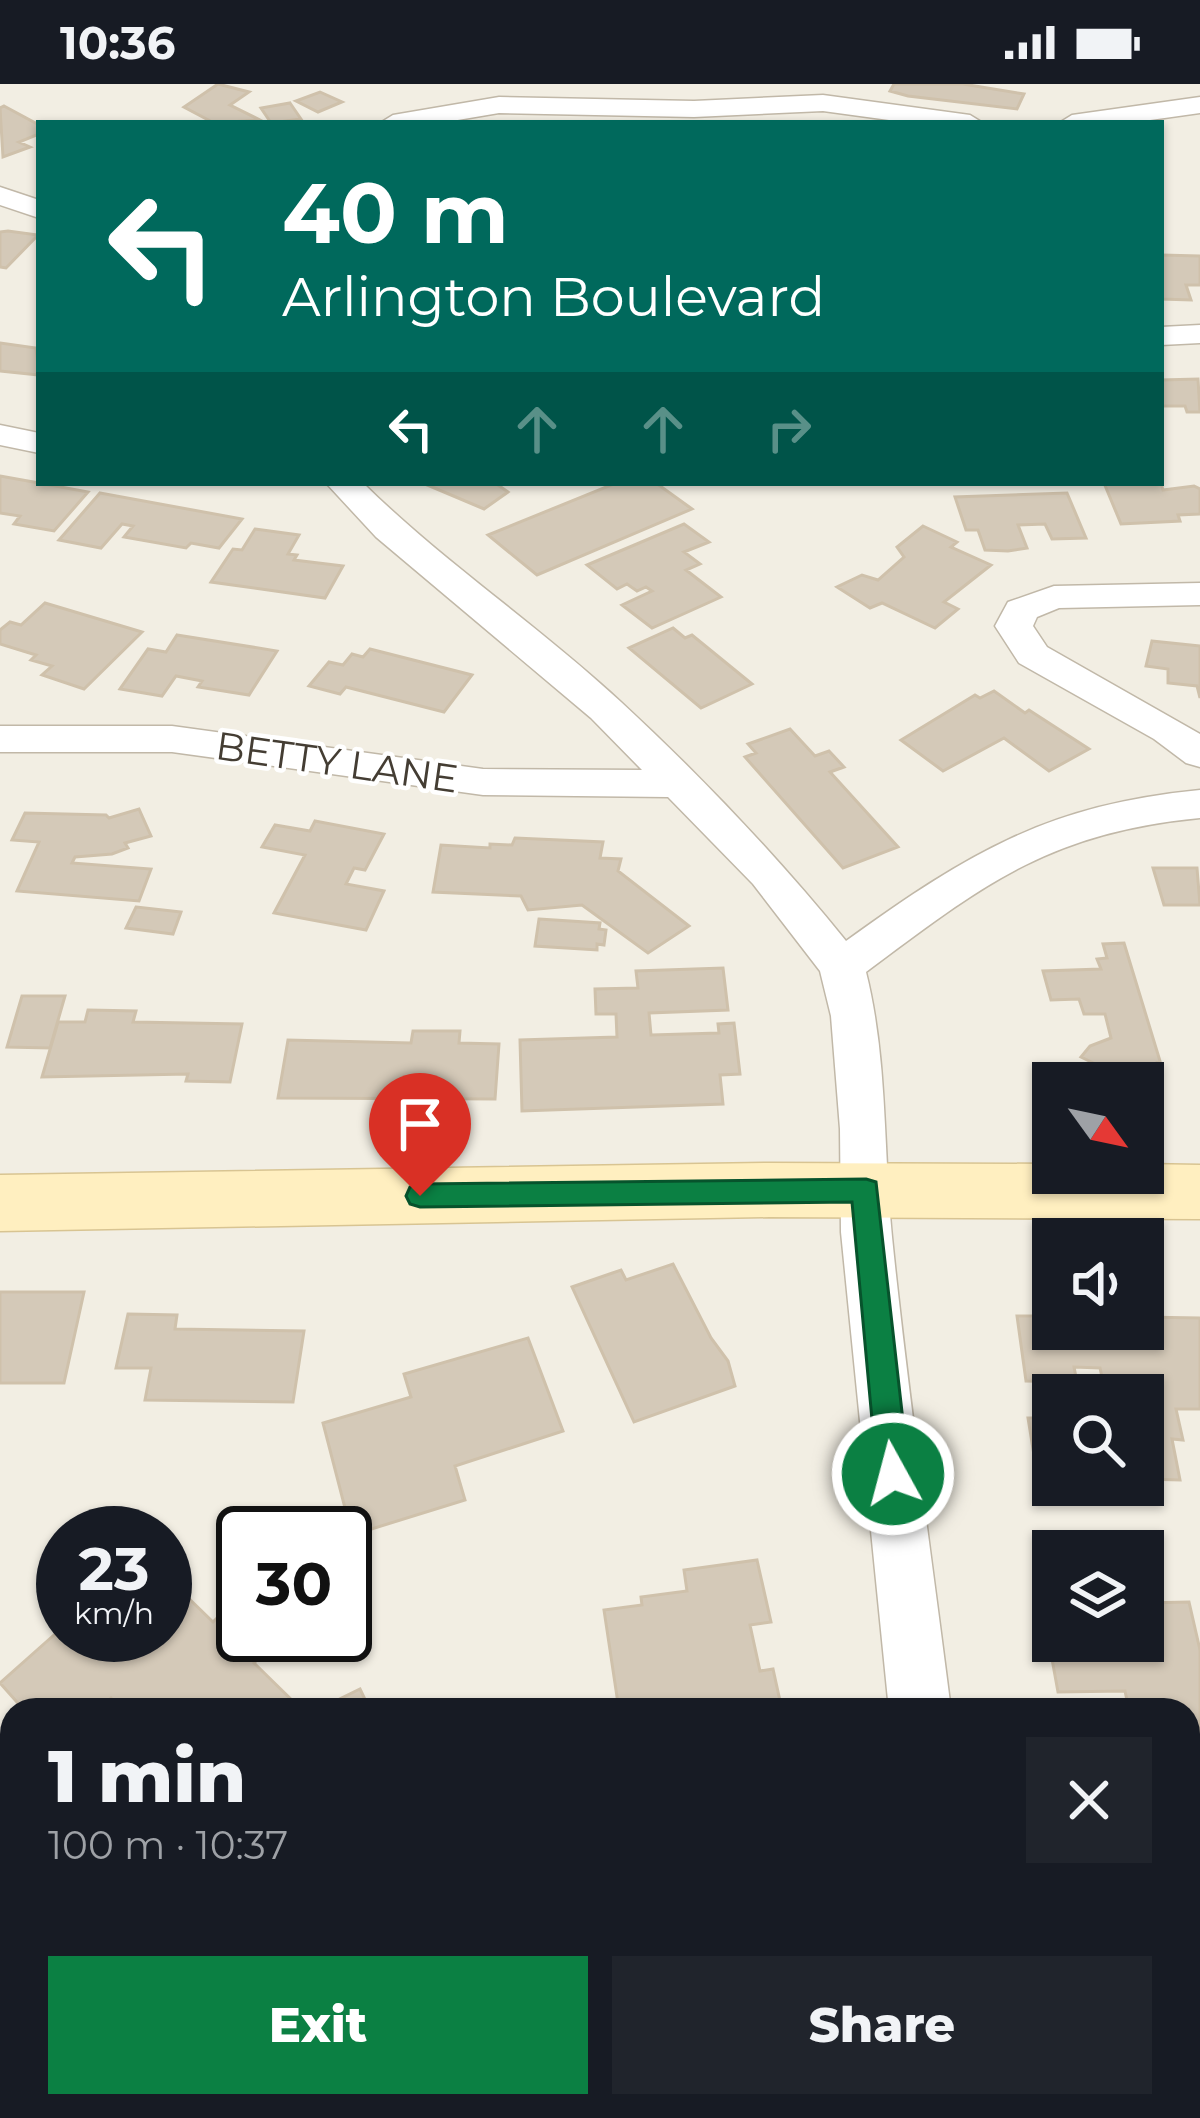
<!DOCTYPE html>
<meta charset="utf-8">
<style>
body{margin:0;font-family:Montserrat,sans-serif;background:#20242c;color:#f1f3f6;height:100vh;display:flex;flex-direction:column;font-size:45px;white-space:nowrap}
*{box-sizing:border-box;margin:0}
p{font-size:39px;color:#9ea1a6}
.icon{flex:none;width:66px;height:66px;fill:none;stroke:currentColor;stroke-width:2;stroke-linecap:round;stroke-linejoin:round}
.map{position:relative;flex:1;overflow:hidden}
.drawer{position:absolute;left:0px;top:1614px;width:1200px;height:420px;display:flex;flex-direction:column;background:#171b24;border-radius:36px 36px 0 0;box-shadow:0 3px 9px #0004}
.drawer>*{flex:none}
.banner{position:absolute;left:36px;top:36px;width:1128px;height:366px;border-radius:0px;box-shadow:0 3px 9px #0004;background:#00695c;color:#fff;overflow:hidden}
.needle{width:78px;rotate:123deg}
.tools{position:absolute;left:1032px;top:978px;display:grid;gap:24px}
.tools a{display:grid;place-items:center;width:132px;height:132px;border-radius:0px;background:#171b24;box-shadow:0 3px 9px #0004;font-size:60px}
.speed{position:absolute;left:36px;top:1422px;display:flex;gap:24px;font-size:60px;font-weight:700;text-align:center}
.speed>*{display:grid;place-content:center;width:156px;height:156px;border-radius:50%;background:#171b24;box-shadow:0 3px 9px #0004;line-height:1}
.speed small{font-size:30px;font-weight:400}
.speed .limit{border:6px solid #111;border-radius:18px;background:#fff;color:#111}
.pin{position:absolute;display:grid;place-items:center;width:102px;height:102px;color:#fff;margin:-123px -51px;border-radius:50% 50% 50% 0;rotate:-45deg;box-shadow:0 0 12px #0007}
.pin .icon{rotate:45deg}
.me{position:absolute;width:132px;margin:-66px;rotate:353deg;stroke-linejoin:round;filter:drop-shadow(0 0 9px #0008)}
.turn{display:flex;align-items:center;gap:42px;height:252px;padding:0 48px;font-size:54px}
.turn .icon{width:156px;height:156px;stroke-width:2.5}
.turn b{display:block;font-size:84px;line-height:102px}
.lanes{display:flex;align-items:center;height:114px;padding:0 48px;background:#0003;justify-content:center;gap:60px;direction:ltr}
.lanes .off{opacity:.35}
.round{display:grid;place-items:center;flex:none;width:126px;height:126px;border-radius:0px;background:#20242c}
.head{display:flex;align-items:center;justify-content:space-between;height:204px;padding:0 48px}
h1{font-size:72px;font-weight:800;line-height:90px}
.cta{display:flex;gap:24px;margin-top:auto;padding:24px 48px}
.cta a{flex:1;height:138px;border-radius:0px;background:#0b8043;color:#fff;font-size:48px;font-weight:800;line-height:138px;text-align:center}
.cta a+a{background:#20242c;color:#f1f3f6}
.status{display:flex;justify-content:space-between;align-items:center;height:84px;padding:0 60px;background:#171b24;direction:ltr}
.status svg{height:33px;fill:currentColor}
.map>svg:first-child{display:block}
.building{fill:#d4c9b8;stroke:#cfc1ab;stroke-width:3}
.lines{fill:none;stroke-linecap:round;stroke-linejoin:round}
.minor-casing{stroke:#c1b8a8;stroke-width:3}
.secondary-casing{stroke:#d8c492;stroke-width:3}
.minor{fill:#fff;fill-rule:evenodd}
.secondary{fill:#ffefc0;fill-rule:evenodd}
.route{fill:#0b8043;stroke:#07532c;stroke-width:3}
.labels{text-anchor:middle;stroke-width:9;stroke-linejoin:round;paint-order:stroke}
.street-label{font-size:39px;fill:#443d33;stroke:#fff}
</style>
<div class="status"><b>10:36</b><svg viewBox="0 0 49 12"><path d="M0 12V9h3v3zM5 12V6h3v6zM10 12V3h3v9zM15 12V0h3v12zM26 1h20v11H26zM47 4h2v5h-2z"/></svg></div>
<div class="map">
<svg width="1200" height="2034" viewBox="0 0 1200 2034">
<rect width="100%" height="100%" fill="#f2eee3"/>
<path class="building" d="M218 0 249 8 230 21 260 36 214 39 184 23Z
M894 0H963L1024 10 1017 25 908 12 890 7Z
M320 8 342 18 318 28 296 17Z
M290 19 301 35 271 39 261 24Z
M4 22 39 41V50L19 58 30 63 3 73 0 24Z
M0 148 8 147 38 151 6 184 0 183Z
M1161 171 1200 172V201H1186L1191 216 1161 215Z
M0 259 36 264 39 291 0 287Z
M1198 295 1200 328H1187L1185 322H1161V296Z
M0 392 39 399 88 408 54 447 14 440 20 432 0 429Z
M495 399 508 408 484 425 425 400Z
M616 399H656L692 425 537 491 488 451Z
M1104 399H1161L1163 406 1194 402 1200 405V430L1178 431 1180 437 1121 440Z
M100 409 242 435 219 464 191 459 186 464 124 453 133 442 122 440 101 464 59 456Z
M1067 409 1086 454 1052 455 1045 440 1018 441 1027 464 1008 467 985 466 978 446H966L955 413Z
M684 440 709 458 684 468 700 480 686 486 721 513 652 544 622 521 652 507 646 503 637 507 627 500 617 505 587 481Z
M923 442 957 458 951 463 991 481 944 518 958 525 935 544 882 519 870 524 837 503 862 491 878 496 904 473 897 463Z
M255 445 299 451 288 470 297 471 294 476 343 482 325 514 211 498 233 465 242 466Z
M45 519 142 548 84 605 42 591 52 582 31 576 36 571 0 560V546L10 538 21 541Z
M673 544 685 554 692 551 752 600 701 624 629 564Z
M177 551 277 567 249 611 198 603 202 597 176 592 162 612 120 605 148 565 166 568Z
M1152 557 1200 562V614L1197 602 1168 599V585L1146 582Z
M370 565 472 591 444 628 346 603 340 610 309 602 329 578 343 581 352 570 363 573Z
M994 607 1025 629 1029 626 1089 665 1049 687 1004 654 943 687 901 656 975 611 980 614Z
M790 645 815 672 829 667 844 683 830 688 898 763 843 784 745 673 756 669 748 660Z
M139 725 151 752 125 759 128 764 112 770 75 773 72 779 151 785 139 817 17 807 39 758 12 756 25 729 106 731 109 734Z
M315 737 384 750 365 786 354 784 346 800 384 807 366 846 274 829 305 771 262 763 275 741 310 747Z
M515 754 603 758 600 774 621 775 618 787 689 842 648 869 582 821 528 826 521 812 433 808 441 761 490 764V760L512 761Z
M1153 784H1197L1200 821H1164Z
M136 823 181 828 173 850 126 844Z
M539 835 600 839 599 845 606 846 604 861 597 860V866L535 862Z
M1124 859 1160 977 1146 984 1135 999 1081 973 1090 962 1111 954 1105 930H1084L1079 915 1051 916 1043 887 1101 885 1097 875 1107 874 1103 860Z
M723 884 728 926 649 929 651 951 719 949 718 940 734 939 740 990 720 991 723 1020 522 1027 520 956 617 953 616 930H596L595 905 638 904 636 887Z
M22 912H65L50 964 7 963Z
M88 926 136 927 133 938 242 940 230 998 186 997 188 990 42 993 58 938H85Z
M413 947H460L459 959 499 960 495 1015 278 1014 288 956 411 959Z
M673 1180 711 1254 728 1277 735 1302 634 1338 572 1203 621 1186 626 1196Z
M0 1208H84L64 1299H0Z
M128 1230 177 1231 175 1245 304 1247 293 1318 145 1316 151 1284H116Z
M1017 1232H1053V1245H1143V1233L1200 1234V1325H1176L1183 1356 1172 1355 1180 1396 1143 1395V1311H1106L1100 1284 1074 1283 1077 1298 1026 1297Z
M528 1254 563 1347 455 1382 465 1416 352 1451 323 1339 411 1313 404 1290Z
M1028 1334H1053V1401L1142 1403 1039 1402Z
M757 1476 771 1538 750 1541 760 1587 773 1585 782 1626H619L604 1526 642 1521 641 1513 687 1507 684 1486Z
M174 1500 213 1538 222 1529 264 1569 254 1579 302 1626H122L111 1614 97 1626H24L0 1599 63 1543V1551H165V1508Z
M1189 1518 1200 1566V1758H1188V1626H1129L1125 1607 1058 1608 1042 1520H1053V1557H1143V1519Z
M360 1605 370 1626H317Z
M545 2022H804L805 2034H545Z"/>
<g class="lines">
<defs>
<path id="minor" d="M823 11 970 31 983 39H911L823 27 694 33 499 29 440 39H380L393 31 499 13 694 17Z
M1200 13V29L1129 39H1059L1072 31Z
M0 103 39 116V134L0 121Z
M1200 241V259L1161 261V243Z
M0 341 39 349V369L0 361Z
M326 399H363C443 478 538 541 621 618 701 692 777 772 846 857 968 769 1047 721 1200 706V734C1048 749 984 800 866 888 888 976 883 1064 892 1153 908 1311 931 1468 951 1626H889L841 1148 840 1045 831 932 820 887 753 800 668 713 483 711 172 668H0V642H172L483 685 642 686 591 634 376 453Z
M1200 499V521L1059 524 1037 533 1033 542 1047 563 1200 650V683L1186 679 1154 655 1019 579 995 542 1008 518 1054 502Z
M1200 1874V1942L1188 1944V1876Z
M935 2022H1005L1007 2034H937Z"/>
<path id="secondary" d="M769 1079 1053 1080V1089H1143V1080L1200 1081V1135L769 1133 0 1147V1091Z"/>
</defs>
<use href="#minor" class="minor-casing"/>
<use href="#secondary" class="secondary-casing"/>
<use href="#minor" class="minor"/>
<use href="#secondary" class="secondary"/>
</g>
<path class="route" d="M866 1095 876 1098 909 1390 905 1400 893 1404 882 1400 877 1390 852 1118 420 1123 410 1120 406 1112 410 1103 420 1100Z"/>
<g class="labels">
<g class="street-label">
<text transform="translate(337 678) rotate(8)" y="14">BETTY LANE</text>
</g>
</g>
</svg>
<div class="tools">
<a><svg class="needle" viewBox="-14 -14 28 28"><path d="M0-13l5 13h-10z" fill="#e53935"/><path d="M0 13l5-13h-10z" fill="#9ea1a6"/></svg></a>
<a><svg class="icon" aria-label="sound" viewBox="0 0 24 24"><path d="M4 9h4l5-4v14l-5-4H4zM17 9q2 3 0 6"/></svg></a>
<a><svg class="icon" aria-label="search" viewBox="0 0 24 24"><circle cx="10" cy="10" r="6"/><path d="M15 15l6 6"/></svg></a>
<a><svg class="icon" aria-label="layers" viewBox="0 0 24 24"><path d="M12 4l9 5-9 5-9-5zM3 14l9 5 9-5"/></svg></a>
</div>
<div class="speed"><div>23<small>km/h</small></div><div class="limit">30</div></div>
<div class="pin" style="left:420px;top:1112px;background:#d93025"><svg class="icon" aria-label="arrive" viewBox="0 0 24 24"><path d="M6 21V4h12l-3 4 3 4H6"/></svg></div>
<svg class="me" style="left:893px;top:1390px" viewBox="-20 -20 40 40"><circle r="17" fill="#0b8043" stroke="#fff" stroke-width="3"/><path d="M0-11L8 9 0 5-8 9z" fill="#fff"/></svg>
<div class="banner">
<div class="turn"><svg class="icon" aria-label="left" viewBox="0 0 24 24"><path d="M17 20v-9H6M10 6l-5 5 5 5"/></svg><div><b>40 m</b>Arlington Boulevard</div></div>
<div class="lanes"><svg class="icon" aria-label="left" viewBox="0 0 24 24"><path d="M17 20v-9H6M10 6l-5 5 5 5"/></svg><svg class="icon off" aria-label="ahead" viewBox="0 0 24 24"><path d="M12 20V5M6 11l6-6 6 6"/></svg><svg class="icon off" aria-label="ahead" viewBox="0 0 24 24"><path d="M12 20V5M6 11l6-6 6 6"/></svg><svg class="icon off" aria-label="right" viewBox="0 0 24 24"><path d="M7 20v-9h11M14 6l5 5-5 5"/></svg></div>
</div>
<section class="drawer">
<div class="head"><div><h1>1 min</h1><p>100 m · 10:37</p></div><a class="round"><svg class="icon" aria-label="close" viewBox="0 0 24 24"><path d="M6 6l12 12M18 6L6 18"/></svg></a></div>
<div class="cta"><a>Exit</a><a>Share</a></div>
</section>
</div>
